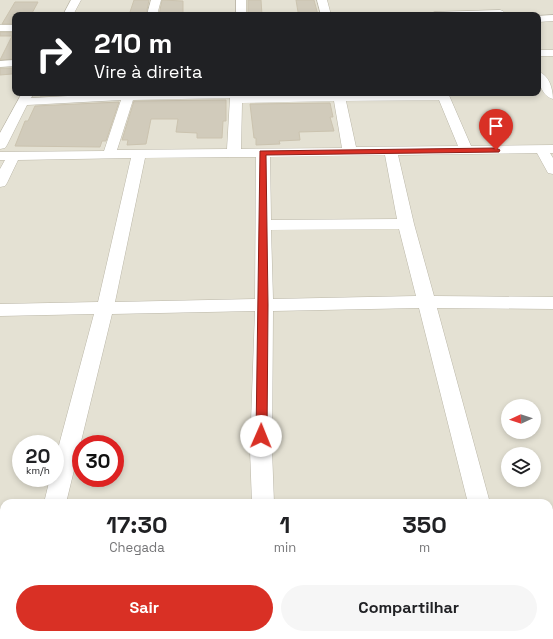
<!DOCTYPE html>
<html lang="pt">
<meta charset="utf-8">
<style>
body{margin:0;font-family:"Space Grotesk",sans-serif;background:#f6f6f6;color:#202124;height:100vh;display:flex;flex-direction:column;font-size:15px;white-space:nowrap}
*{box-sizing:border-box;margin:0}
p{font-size:13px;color:#757577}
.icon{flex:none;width:22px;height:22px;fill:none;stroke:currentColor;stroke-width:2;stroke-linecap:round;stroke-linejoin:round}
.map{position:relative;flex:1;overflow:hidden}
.sheet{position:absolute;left:0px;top:499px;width:553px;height:140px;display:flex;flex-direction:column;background:#fff;border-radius:12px 12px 0 0;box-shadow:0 2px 6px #0003}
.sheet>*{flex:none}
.guide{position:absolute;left:12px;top:12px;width:529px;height:84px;border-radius:8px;box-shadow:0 2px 6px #0003;background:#202124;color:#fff;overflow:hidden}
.needle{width:26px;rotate:267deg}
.buttons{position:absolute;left:501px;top:399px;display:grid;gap:8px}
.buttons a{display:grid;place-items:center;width:40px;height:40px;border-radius:50%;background:#fff;box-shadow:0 2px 6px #0003;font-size:20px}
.speed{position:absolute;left:12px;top:435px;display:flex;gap:8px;font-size:20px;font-weight:700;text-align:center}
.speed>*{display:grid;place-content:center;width:52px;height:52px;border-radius:50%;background:#fff;box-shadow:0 2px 6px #0003;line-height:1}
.speed small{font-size:10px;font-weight:400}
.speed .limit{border:6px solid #d22;background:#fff;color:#111}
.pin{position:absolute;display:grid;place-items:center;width:34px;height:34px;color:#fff;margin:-41px -17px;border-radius:50% 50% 50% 0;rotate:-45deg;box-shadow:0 0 4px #0007}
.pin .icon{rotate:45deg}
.me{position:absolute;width:44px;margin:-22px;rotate:1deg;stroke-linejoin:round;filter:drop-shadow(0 0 3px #0008)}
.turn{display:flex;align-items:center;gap:14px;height:84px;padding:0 16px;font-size:18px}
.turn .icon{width:52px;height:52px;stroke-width:2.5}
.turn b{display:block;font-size:28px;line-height:34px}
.eta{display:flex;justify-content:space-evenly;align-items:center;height:68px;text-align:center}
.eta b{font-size:24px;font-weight:800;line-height:28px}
.primary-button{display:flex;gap:8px;margin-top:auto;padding:8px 16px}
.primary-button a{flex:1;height:46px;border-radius:24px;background:#d93025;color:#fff;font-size:16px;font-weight:800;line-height:46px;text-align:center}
.primary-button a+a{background:#f6f6f6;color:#202124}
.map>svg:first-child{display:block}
.residential{fill:#e4e1d3;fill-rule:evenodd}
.building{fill:#d1cbbb;stroke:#cbc3af}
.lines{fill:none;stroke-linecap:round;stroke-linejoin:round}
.minor-casing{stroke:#bbb7a8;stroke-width:1}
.minor{fill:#fff;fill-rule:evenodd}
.route{fill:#d93025;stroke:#8d1f18}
</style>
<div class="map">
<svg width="553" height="639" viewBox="0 0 553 639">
<rect width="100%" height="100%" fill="#f1eee5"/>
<path class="residential" d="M0 0H553V639H0ZM15 15H538V93H15ZM508 406H534V432H508ZM21 444H55V478H21ZM81 444H115V478H81ZM508 454H534V480H508ZM4 503H549V635H4Z"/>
<path class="building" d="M134 0H149L146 15H129Z
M162 0 183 1V15H159Z
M248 0H261L262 15H248Z
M296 0H314L318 15H301L300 12H298Z
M15 2H38L31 15H15V24H2Z
M0 32H15V59L0 60 12 36H0Z
M0 68H15L12 74 0 75Z
M41 93H95L40 96Z
M226 100V121H223L222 138H197V133L176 132 178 119H151L146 144 127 145 128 140H122L134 101Z
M119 102 106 141H102L100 147 15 146 25 121H28L35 106Z
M330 103 333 117H330L334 131 299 132 300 140 279 141 280 144 256 145V138H254L250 104Z"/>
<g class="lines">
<defs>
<path id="minor" d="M71 0H81L73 15H63Z
M151 0H161L157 15H147Z
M236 0H246V15H236Z
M317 0H327L331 15H321Z
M500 10 503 11 505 13 503 15H429L434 12Z
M553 15V21L538 22V16Z
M0 25H15V31H0Z
M538 50H553V56H538Z
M15 60V66L0 67V61Z
M538 72C549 74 553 89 553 99 542 96 538 82 538 72Z
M22 93H34L31 98 123 93H242V95L332 93H448L471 146 553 145V153H550L553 158V174L548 173 537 153 398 155 414 224 434 296 553 297V309L437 308 490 503H468L419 308 273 311 272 450 274 503H252L250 450 255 311 112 314 66 503H44L50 478H55V460L94 314 0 316V304L98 302 131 158 18 160 7 183 5 186 0 187V169L5 160H0V152L104 151 121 100 27 105 7 145 5 148 0 149V133ZM230 98 227 149 117 150 133 100ZM439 100 458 146 356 147 346 101ZM334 101 342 148 241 149 242 103ZM385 155 397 219 271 220 270 157ZM230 157H256L255 299 115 302 145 158ZM399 229 416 296 273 299 271 230Z
M549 540H553V562H549Z
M4 568V592L0 593V569Z
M118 635H144V639H118Z
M452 635H478L479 639H453Z"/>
</defs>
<use href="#minor" class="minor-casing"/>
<use href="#minor" class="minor"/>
</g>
<path class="route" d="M496 148 500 150 499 152 266 155 268 305 267 436 265 439 261 440 258 439 256 436 260 151Z"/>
</svg>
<div class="buttons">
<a><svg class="needle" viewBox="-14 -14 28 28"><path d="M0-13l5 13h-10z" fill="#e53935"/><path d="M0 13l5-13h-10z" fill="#757577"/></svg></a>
<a><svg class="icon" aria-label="layers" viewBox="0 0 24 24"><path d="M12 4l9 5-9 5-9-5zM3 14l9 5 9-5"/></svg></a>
</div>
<div class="speed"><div>20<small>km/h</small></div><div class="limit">30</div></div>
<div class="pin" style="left:496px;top:150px;background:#d93025"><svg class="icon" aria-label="arrive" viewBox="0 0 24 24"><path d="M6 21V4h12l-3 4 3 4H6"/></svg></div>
<svg class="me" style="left:261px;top:436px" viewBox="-20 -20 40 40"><circle r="19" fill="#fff"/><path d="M0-13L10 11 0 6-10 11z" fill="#d93025"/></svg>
<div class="guide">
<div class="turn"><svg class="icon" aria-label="right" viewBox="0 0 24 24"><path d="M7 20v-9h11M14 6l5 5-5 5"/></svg><div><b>210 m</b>Vire à direita</div></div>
</div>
<section class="sheet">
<div class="eta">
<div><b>17:30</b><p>Chegada</p></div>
<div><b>1</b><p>min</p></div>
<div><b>350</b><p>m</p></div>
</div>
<div class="primary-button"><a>Sair</a><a>Compartilhar</a></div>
</section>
</div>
